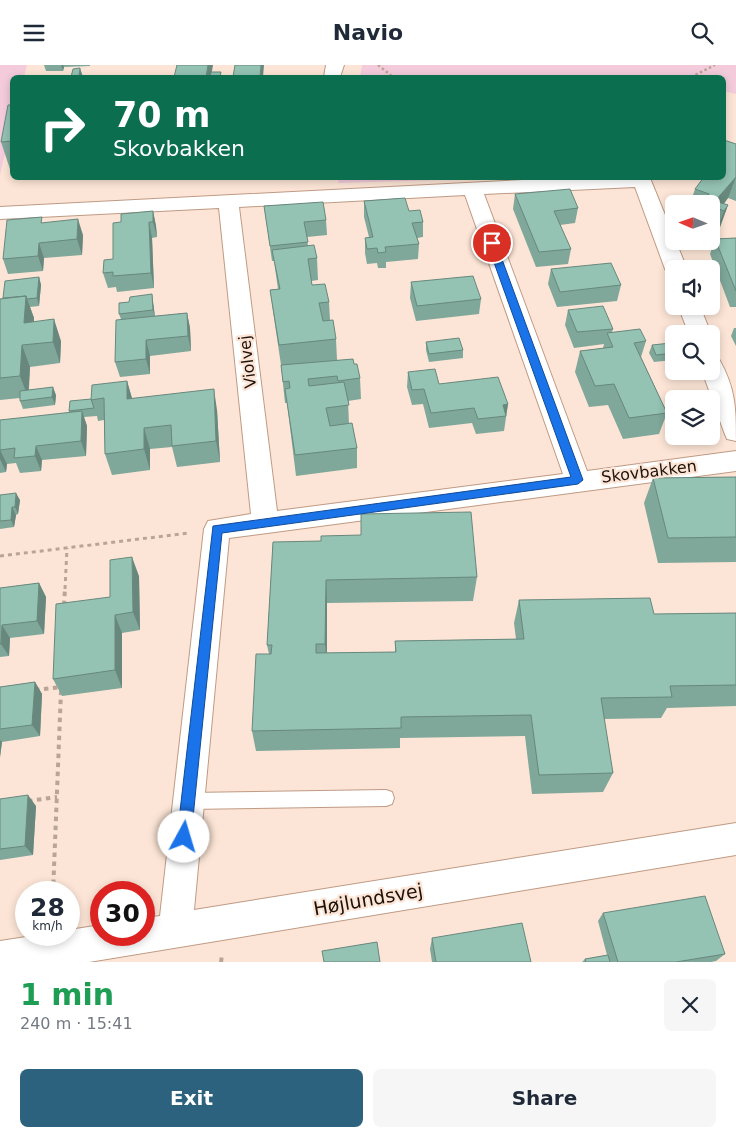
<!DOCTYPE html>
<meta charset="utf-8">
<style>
body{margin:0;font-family:"DejaVu Sans",sans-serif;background:#f6f6f7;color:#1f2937;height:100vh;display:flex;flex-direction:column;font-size:19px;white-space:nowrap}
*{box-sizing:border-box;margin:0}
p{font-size:16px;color:#747a83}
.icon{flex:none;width:28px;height:28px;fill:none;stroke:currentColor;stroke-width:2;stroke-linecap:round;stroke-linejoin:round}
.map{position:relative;height:897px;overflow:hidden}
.drawer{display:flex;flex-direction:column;background:#fff;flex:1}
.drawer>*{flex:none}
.hud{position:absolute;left:10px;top:10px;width:716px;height:105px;border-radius:8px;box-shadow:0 2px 8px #0003;background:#0b6e4f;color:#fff;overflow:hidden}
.needle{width:32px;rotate:272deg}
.controls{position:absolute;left:665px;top:130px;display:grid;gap:10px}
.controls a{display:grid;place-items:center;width:55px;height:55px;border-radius:8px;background:#fff;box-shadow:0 2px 8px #0003;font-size:25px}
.speed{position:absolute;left:15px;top:816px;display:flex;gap:10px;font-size:25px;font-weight:700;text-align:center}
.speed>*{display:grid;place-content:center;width:65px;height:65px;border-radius:50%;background:#fff;box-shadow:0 2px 8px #0003;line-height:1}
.speed small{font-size:12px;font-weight:400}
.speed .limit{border:8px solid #d22;background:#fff;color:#111}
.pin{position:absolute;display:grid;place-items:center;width:42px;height:42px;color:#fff;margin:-21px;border:2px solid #fff;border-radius:50%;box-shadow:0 1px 5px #0007}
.me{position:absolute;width:55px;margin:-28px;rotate:6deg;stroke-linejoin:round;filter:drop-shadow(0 0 4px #0008)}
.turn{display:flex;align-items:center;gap:18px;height:105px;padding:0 20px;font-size:22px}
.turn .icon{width:65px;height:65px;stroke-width:2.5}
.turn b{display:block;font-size:35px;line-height:42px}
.round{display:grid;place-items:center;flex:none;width:52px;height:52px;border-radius:8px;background:#f6f6f7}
.head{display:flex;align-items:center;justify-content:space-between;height:85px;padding:0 20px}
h1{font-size:30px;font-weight:600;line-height:38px;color:#1e9e55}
.button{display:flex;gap:10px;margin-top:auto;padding:10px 20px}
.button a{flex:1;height:58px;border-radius:8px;background:#2c627d;color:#fff;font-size:20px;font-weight:600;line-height:58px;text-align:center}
.button a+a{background:#f6f6f7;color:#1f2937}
header{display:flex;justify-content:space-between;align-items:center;height:65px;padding:0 20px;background:#fff;font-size:22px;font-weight:600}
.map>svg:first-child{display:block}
.green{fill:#f4cbdb}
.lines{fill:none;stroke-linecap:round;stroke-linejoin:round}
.lane-casing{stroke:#bf9a84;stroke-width:2}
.street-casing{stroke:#bf9a84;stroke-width:2}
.path-far2{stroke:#b9a598;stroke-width:2.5;stroke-dasharray:2.5 2.5;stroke-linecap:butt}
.path-far1{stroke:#b9a598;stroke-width:3;stroke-dasharray:4 4;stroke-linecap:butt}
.path{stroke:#b9a598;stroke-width:4;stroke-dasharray:4.5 4.5;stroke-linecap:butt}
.lane{fill:#fff;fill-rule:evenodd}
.street{fill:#fff;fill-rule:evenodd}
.wall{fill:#7fa79a}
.shaded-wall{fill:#68887d}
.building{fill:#94c2b3;stroke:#68887d}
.route{fill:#1a73e8;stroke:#114b97}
.labels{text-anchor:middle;stroke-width:4.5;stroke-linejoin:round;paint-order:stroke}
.street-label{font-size:16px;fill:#1e1108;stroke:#fce5d6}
.near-street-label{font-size:19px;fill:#1e1108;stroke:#fce5d6}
</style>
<header><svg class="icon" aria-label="menu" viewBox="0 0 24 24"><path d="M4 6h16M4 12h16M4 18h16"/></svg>Navio<svg class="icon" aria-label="search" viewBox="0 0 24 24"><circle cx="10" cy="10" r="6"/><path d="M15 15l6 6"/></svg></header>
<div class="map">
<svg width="736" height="897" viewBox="0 0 736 897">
<rect width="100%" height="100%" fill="#fce5d6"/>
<path class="green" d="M0 0H27L24 12H12V59L0 110Z
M362 0H736V29L724 26V12H360Z
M339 112H503V113L338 118Z"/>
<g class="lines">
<defs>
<path id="lane" d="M386 725 392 727 394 733 392 739 386 741 188 744 182 742 180 736 182 730 188 728Z"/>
<path id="street" d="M326 0H344L340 12H324Z
M582 112 650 113 687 204H674V210L668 209 665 204 635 122 484 129 587 406 736 386V406L229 473 194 845 736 758V790L89 897H0V876L39 870H69V865L101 860V870H144V853L160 851 204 464 208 456 251 449 219 143 0 154V142ZM465 130 563 409 277 446 239 142Z
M678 241H700L711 269H689Z
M711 292 719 294C736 324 736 344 736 376L727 374 724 367 702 306H711Z"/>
</defs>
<use href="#lane" class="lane-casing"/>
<use href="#street" class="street-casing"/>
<path class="path-far2" d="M378 0 393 12
M691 12 715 0"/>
<path class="path-far1" d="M0 491 189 468
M65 524 67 483"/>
<path class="path" d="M64 540 65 523
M35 625 61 622
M28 736 57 732
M53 828 61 626
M221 897 222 890"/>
<use href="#lane" class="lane"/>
<use href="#street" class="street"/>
</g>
<path class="wall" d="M44 0H90V1L64 2 63 6H46Z
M12 40V104H10L1 77Z
M736 79V136L728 133 724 139 728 140 720 162 716 167 711 165V139H690L695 124Z
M515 129 578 143 575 158 560 160 571 184 568 199 536 202 513 144Z
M364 136 409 146 423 157V172L417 173 419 179 418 194 386 197V203H378L377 198 367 199 365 188V173L369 172 364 152Z
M264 141 326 155 327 170 307 172 308 181 317 193 318 215 311 216 312 220 329 237 330 255 336 274 337 295 354 299 360 313 361 334 348 336 349 359 357 383V403L296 411 287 338H285L281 300 273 246 270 225 278 224 274 196H272Z
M153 146 156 161 157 172 152 173 154 223 117 227 116 222 108 223 103 208 113 194 121 157Z
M43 158 83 170 82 190 44 193 43 206 8 209 3 194Z
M736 173V242H730L710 189 715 174Z
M551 204 621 220 617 236 557 242 548 219Z
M39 212 41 220 39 241 30 242 34 253V257L61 276 60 298 30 302 29 325 56 330 55 340 23 344 20 336V333L0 335V234L3 233Z
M411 217 481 234 479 249 416 256 410 233Z
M152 229 153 237 155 251 187 248 190 263 191 286 150 291V309L120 312 115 297 121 254 119 249 129 237Z
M568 245 613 264 612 267 646 276 641 292 667 348 659 369 623 374 608 340 589 342 575 307 580 286 603 283 604 279 574 283 565 260Z
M734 263H736V281L731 271Z
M426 277 463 285V293L429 297 426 285Z
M652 280 674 283 673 295 654 297 649 288Z
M408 307 439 319 508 339 504 366 476 369 472 358 429 363 423 339 412 340 407 322Z
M127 316 132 333 217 345 220 397 177 402 172 382 150 384V405L112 410 105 389 104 355 98 356 97 351 84 352 87 361 86 391 42 395 41 406 20 408 16 398 7 399 6 407 0 408V355L69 348V346Z
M736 412V497L658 498 644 438 653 413Z
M0 430 20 435 18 449 16 450 14 462 0 464Z
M273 477 477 512 473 536 327 538V588L395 587V576L516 574 514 558 519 535 654 549 736 548V641L667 643 661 653 604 654 613 708 603 727 532 729 525 671 400 673V683L256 686 252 666 269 589 267 580Z
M139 511 140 565 122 568V623L62 631 53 614 110 532Z
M39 518 46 532 44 569 10 573 9 591 0 592V523Z
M35 617 42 629 40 671 2 677 0 692V622Z
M0 734 36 741 33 790 0 795Z
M603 848 725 889 716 896 711 897H582L585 894 607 890 598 856Z
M432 873 531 897H432L430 884Z"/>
<path class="shaded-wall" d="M61 0H63L64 2 63 6Z
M208 0H213L211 12H206Z
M261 0H264L263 12H260Z
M80 3 83 12H79V11Z
M736 112 728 133 719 144 715 136Z
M728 140 720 162 716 167 724 146Z
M153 146 156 161 157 172 153 157Z
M78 154 83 170 82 190 77 174Z
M149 157 152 173 154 223 151 208Z
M39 178 44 193 43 206 38 191Z
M39 212 41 220 39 241 37 233Z
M152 229 155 253 153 245Z
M26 231 34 253 32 279 24 258Z
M187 248 190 263 191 286 188 271Z
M54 254 61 276 60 298 53 277Z
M146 275 150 291V309L146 294Z
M22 280 30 302 28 332 20 311Z
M127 316 133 337 127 334Z
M53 322 56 330 55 340 52 332Z
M214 324 217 345 220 397 216 376Z
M508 339 506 351 503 340Z
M82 346 87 361 86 391 81 376Z
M144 363 150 384V405L144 384Z
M36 381 42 395 41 406 35 391Z
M0 385 7 399 6 407 0 394Z
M16 428 20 435 18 449 15 442Z
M12 442 16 450 14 462 11 455Z
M132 492 139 511 140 565 133 547Z
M326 515 327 538V601L325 579Z
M39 518 46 532 44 569 37 556Z
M115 550 122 568V623L115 605Z
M2 560 10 573 9 591 1 579Z
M35 617 42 629 40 671 32 660Z
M0 675 2 677 0 692Z
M28 730 36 741 33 790 25 781Z"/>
<path class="building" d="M177 0H208L206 12H174Z
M235 0H261L260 12H233Z
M80 3 79 11 82 10 81 12H71L73 4Z
M211 7H221L220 12H210Z
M8 40H12V76L1 77Z
M724 75 736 79V112L715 136 728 140 724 146 711 141V139H706L702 137 709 129 695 124 704 112H724Z
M570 124 578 143 554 146 571 184 539 187 515 129Z
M405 133 409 146 420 145 423 157 412 158 419 179 385 182 386 187 378 188 377 183 367 184 365 173 373 172 364 136Z
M323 137 326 155 304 157 308 177 270 181 264 141Z
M153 146V157H149L151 208 113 211V207L103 208 104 195 113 194V158L121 157V149Z
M42 152 41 158 78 154 77 174 39 178 38 191 3 194 7 155Z
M736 173V226L715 174Z
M314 180 317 193 308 194 312 220 325 219 329 237 319 238 323 256 333 255 336 274 279 280 270 225 280 224 272 185Z
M611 198 621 220 560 227 551 204Z
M473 211 481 234 417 241 411 217Z
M39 212 37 233 27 234 26 231 3 233 5 216Z
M152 229 153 245 119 249V238L129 237 130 232Z
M26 231 24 258 54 254 53 277 22 280 20 311 0 313V234Z
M603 241 613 264 577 267 568 245Z
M187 248 188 271 146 275V294L115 297 116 255Z
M640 264 646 276 634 278 667 348 629 353 614 319 595 321 580 286 613 282 607 268Z
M459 273 463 285 429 289 426 277Z
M671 278 674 283V288L656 290 652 280Z
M353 294 354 299H357L360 313 338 316 337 311 308 314 309 321 344 317 349 340 326 343 330 361 352 358 357 383 295 390 285 324 290 323 289 316 283 317 281 300Z
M435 304 439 319 498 312 508 339 503 340 506 351 478 354 474 343 431 348 424 324 412 325 408 307Z
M127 316V334L214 324 216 376 172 381 171 360 144 363V384L105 389 104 333 91 335 92 320Z
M53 322 52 332 20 336V326Z
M91 334 94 343 69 346 70 336Z
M82 346 81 376 36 381 35 391 14 393 15 383 0 385V386V355Z
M736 412V472L668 473 653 413Z
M16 428 15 442H12L11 455 0 456V430Z
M471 447 477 512 326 515 325 579H316V588L396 587 395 576 524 574 519 535 650 533 654 549 736 548V620L670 621 672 632 601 633 613 708 539 710 531 650 401 652V663L252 666 256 589H271L272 580H267L273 477 321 476V471L361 470V449Z
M132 492 133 547 115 550V605L53 614 56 539 110 532V495Z
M39 518 37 556 2 560 1 579H0V523Z
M35 617 32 660 0 664V622Z
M28 730 25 781 0 784V734Z
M705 831 725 889 676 897H618L603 848Z
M522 858 531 897H436L432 873Z
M377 877 380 897H324L322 886Z
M608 890 610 897H586L585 894Z"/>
<path class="route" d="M489 176 496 178 583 415 578 419 222 468 191 772 189 777 184 779 179 777 177 772 213 461 571 412 487 178Z"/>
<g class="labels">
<g class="street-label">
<text transform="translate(247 297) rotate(-97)" y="6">Violvej</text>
<text transform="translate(649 406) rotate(-7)" y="6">Skovbakken</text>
</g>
<g class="near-street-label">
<text transform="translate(368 834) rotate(-10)" y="7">Højlundsvej</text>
</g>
</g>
</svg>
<div class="controls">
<a><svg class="needle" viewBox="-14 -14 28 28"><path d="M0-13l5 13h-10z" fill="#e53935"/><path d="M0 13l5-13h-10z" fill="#747a83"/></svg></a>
<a><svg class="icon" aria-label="sound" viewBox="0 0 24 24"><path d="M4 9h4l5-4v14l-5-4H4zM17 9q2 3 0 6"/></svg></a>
<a><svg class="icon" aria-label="search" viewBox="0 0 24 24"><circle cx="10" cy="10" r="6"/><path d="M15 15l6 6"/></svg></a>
<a><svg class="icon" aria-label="layers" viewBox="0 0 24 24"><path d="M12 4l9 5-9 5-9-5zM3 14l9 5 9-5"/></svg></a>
</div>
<div class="speed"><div>28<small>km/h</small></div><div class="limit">30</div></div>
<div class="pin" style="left:492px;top:178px;background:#d93025"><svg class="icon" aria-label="arrive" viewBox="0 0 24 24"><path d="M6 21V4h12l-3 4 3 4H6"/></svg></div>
<svg class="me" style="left:184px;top:772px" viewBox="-20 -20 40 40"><circle r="19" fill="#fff"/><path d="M0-13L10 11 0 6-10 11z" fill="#1a73e8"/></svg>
<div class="hud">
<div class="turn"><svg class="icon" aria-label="right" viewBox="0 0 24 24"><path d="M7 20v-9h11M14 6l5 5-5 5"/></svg><div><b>70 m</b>Skovbakken</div></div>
</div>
</div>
<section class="drawer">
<div class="head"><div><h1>1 min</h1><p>240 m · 15:41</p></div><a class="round"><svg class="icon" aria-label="close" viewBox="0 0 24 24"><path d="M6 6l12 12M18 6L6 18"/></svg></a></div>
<div class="button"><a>Exit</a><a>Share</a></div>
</section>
